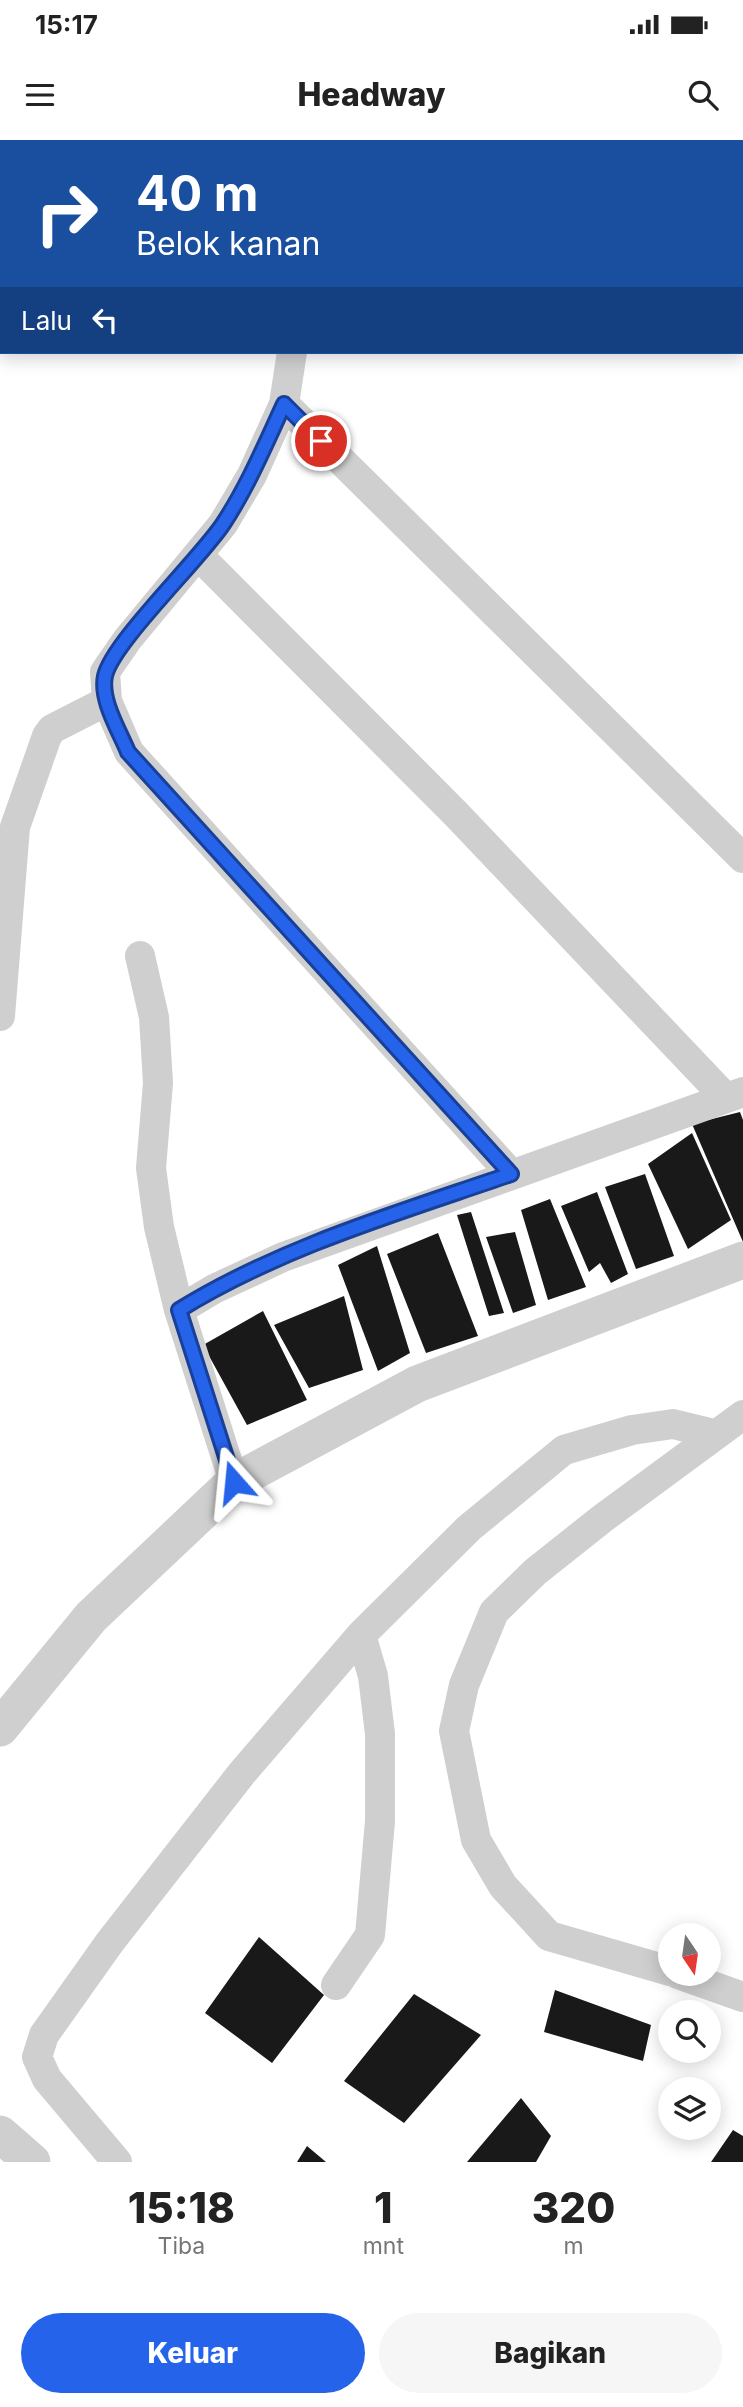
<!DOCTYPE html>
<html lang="id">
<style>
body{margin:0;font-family:Inter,sans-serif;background:#f6f6f6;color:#222;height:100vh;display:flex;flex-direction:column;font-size:26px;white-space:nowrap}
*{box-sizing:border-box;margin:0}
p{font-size:23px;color:#767676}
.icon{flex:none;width:38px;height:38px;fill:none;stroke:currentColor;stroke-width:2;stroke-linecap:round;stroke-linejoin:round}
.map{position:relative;height:2022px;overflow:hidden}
.side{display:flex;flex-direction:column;background:#fff;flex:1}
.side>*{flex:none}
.banner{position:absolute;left:0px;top:0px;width:744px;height:214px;box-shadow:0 4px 18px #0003;background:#1a4fa0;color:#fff;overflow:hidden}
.needle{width:46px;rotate:167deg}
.fabs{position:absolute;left:658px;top:1783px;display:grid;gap:14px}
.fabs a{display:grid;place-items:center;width:63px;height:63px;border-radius:50%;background:#fff;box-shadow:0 4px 18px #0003;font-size:35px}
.pin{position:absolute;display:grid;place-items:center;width:60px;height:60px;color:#fff;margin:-30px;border:4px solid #fff;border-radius:50%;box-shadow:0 2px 7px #0007}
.me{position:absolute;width:77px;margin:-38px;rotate:342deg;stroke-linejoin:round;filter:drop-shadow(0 0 5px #0008)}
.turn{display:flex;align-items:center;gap:24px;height:147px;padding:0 21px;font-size:32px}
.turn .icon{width:91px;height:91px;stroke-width:2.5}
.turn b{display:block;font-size:49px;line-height:60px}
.then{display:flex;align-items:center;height:66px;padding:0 21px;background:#0003;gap:14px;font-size:26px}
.eta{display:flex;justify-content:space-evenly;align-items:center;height:119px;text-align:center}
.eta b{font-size:42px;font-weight:800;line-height:49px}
.button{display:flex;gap:14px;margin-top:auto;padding:14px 21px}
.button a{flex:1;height:80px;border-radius:42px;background:#2563eb;color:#fff;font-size:28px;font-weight:800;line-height:80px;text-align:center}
.button a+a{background:#f6f6f6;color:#222}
.status{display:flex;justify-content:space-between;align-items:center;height:49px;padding:0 35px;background:#fff;direction:ltr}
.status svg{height:19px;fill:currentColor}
header{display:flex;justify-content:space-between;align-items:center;height:91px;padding:0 21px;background:#fff;font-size:32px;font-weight:800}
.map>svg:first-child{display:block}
.water{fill:#cedee8}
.building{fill:#191919}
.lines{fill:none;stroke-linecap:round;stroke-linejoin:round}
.minor{stroke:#cfcfcf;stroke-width:30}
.tertiary{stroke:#cfcfcf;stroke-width:37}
.route-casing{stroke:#184099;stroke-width:18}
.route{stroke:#2563eb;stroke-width:12}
</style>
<div class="status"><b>15:17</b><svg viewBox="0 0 49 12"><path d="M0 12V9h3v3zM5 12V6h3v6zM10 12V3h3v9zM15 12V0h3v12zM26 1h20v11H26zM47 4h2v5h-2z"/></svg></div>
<header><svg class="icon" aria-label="menu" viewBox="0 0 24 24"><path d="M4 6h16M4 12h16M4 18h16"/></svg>Headway<svg class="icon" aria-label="search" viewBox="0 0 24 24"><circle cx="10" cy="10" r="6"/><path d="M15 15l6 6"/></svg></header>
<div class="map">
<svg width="743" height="2022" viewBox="0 0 743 2022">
<rect width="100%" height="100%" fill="#fff"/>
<path class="water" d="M0 0H30L2 2 0 134Z"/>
<path class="building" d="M740 972 743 980V1102L692 984Z
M692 993 731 1080 688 1109 648 1024Z
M645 1034 674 1116 636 1129 605 1047Z
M597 1052 628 1134 611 1143 600 1123 589 1132 561 1066Z
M550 1059 586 1147 548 1160 521 1070Z
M471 1072 504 1173 489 1176 457 1075Z
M515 1092 536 1165 513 1173 486 1097Z
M438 1093 478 1196 426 1213 387 1114Z
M377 1106 410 1213 378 1231 338 1125Z
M344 1156 363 1230 309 1248 274 1185Z
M263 1171 307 1260 247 1285 203 1205Z
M259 1797 324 1855 272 1923 205 1873Z
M555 1850 651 1885 643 1921 544 1892Z
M414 1854 481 1895 404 1983 344 1941Z
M521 1958 551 1996 536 2022H467Z
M733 1990 743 1996V2022H711Z
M307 2006 326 2022H297Z"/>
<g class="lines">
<path class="minor" d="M576 0 577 2
M435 2 437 0
M742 185 743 186
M292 212 284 264 252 335 223 384 127 500 105 532 107 561 129 612 511 1034
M284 264 743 718
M199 416 456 674 726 958
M140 816 154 877 158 943 151 1028 159 1087 179 1170
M0 876 15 687 47 596 52 589 107 561
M234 1342 179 1170 214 1149 283 1117 743 952
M670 1831 549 1796 503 1746 476 1700 454 1591 464 1545 494 1472 535 1432 603 1378 743 1275
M678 1834 743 1857
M336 1845 370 1795 380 1681V1594L373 1536 361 1495
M117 2022 47 1939 37 1917 44 1895 110 1802 242 1633 361 1495 469 1388 564 1310 632 1290 673 1284 714 1294"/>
<path class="tertiary" d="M0 1588 91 1477 234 1342 417 1244 743 1120
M0 1994 32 2022"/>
</g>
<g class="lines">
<defs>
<path id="route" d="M234 1342 179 1170C281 1107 398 1073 511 1034L128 612C119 590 100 560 105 536 112 503 200 419 223 384 248 346 265 305 284 264L321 301"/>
</defs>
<use href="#route" class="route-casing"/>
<use href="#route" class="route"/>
</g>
</svg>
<div class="fabs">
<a><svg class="needle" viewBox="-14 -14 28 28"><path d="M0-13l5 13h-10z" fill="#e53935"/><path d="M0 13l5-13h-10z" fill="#767676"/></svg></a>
<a><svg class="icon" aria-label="search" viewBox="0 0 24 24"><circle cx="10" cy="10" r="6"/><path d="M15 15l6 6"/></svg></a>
<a><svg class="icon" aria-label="layers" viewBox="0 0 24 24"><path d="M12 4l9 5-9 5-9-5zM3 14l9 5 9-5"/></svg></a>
</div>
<div class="pin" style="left:321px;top:301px;background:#d93025"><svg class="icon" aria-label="arrive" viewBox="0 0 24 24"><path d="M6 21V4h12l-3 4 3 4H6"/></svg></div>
<svg class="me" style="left:234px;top:1342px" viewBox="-20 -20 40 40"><path d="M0-17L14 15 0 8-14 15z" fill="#2563eb" stroke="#fff" stroke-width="4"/></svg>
<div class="banner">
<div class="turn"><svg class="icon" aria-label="right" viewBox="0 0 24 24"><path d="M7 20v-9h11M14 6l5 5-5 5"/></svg><div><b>40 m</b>Belok kanan</div></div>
<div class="then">Lalu<svg class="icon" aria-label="left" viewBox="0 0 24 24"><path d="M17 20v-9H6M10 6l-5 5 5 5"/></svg></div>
</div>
</div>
<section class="side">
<div class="eta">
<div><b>15:18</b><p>Tiba</p></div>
<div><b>1</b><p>mnt</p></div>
<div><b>320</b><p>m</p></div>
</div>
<div class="button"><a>Keluar</a><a>Bagikan</a></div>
</section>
